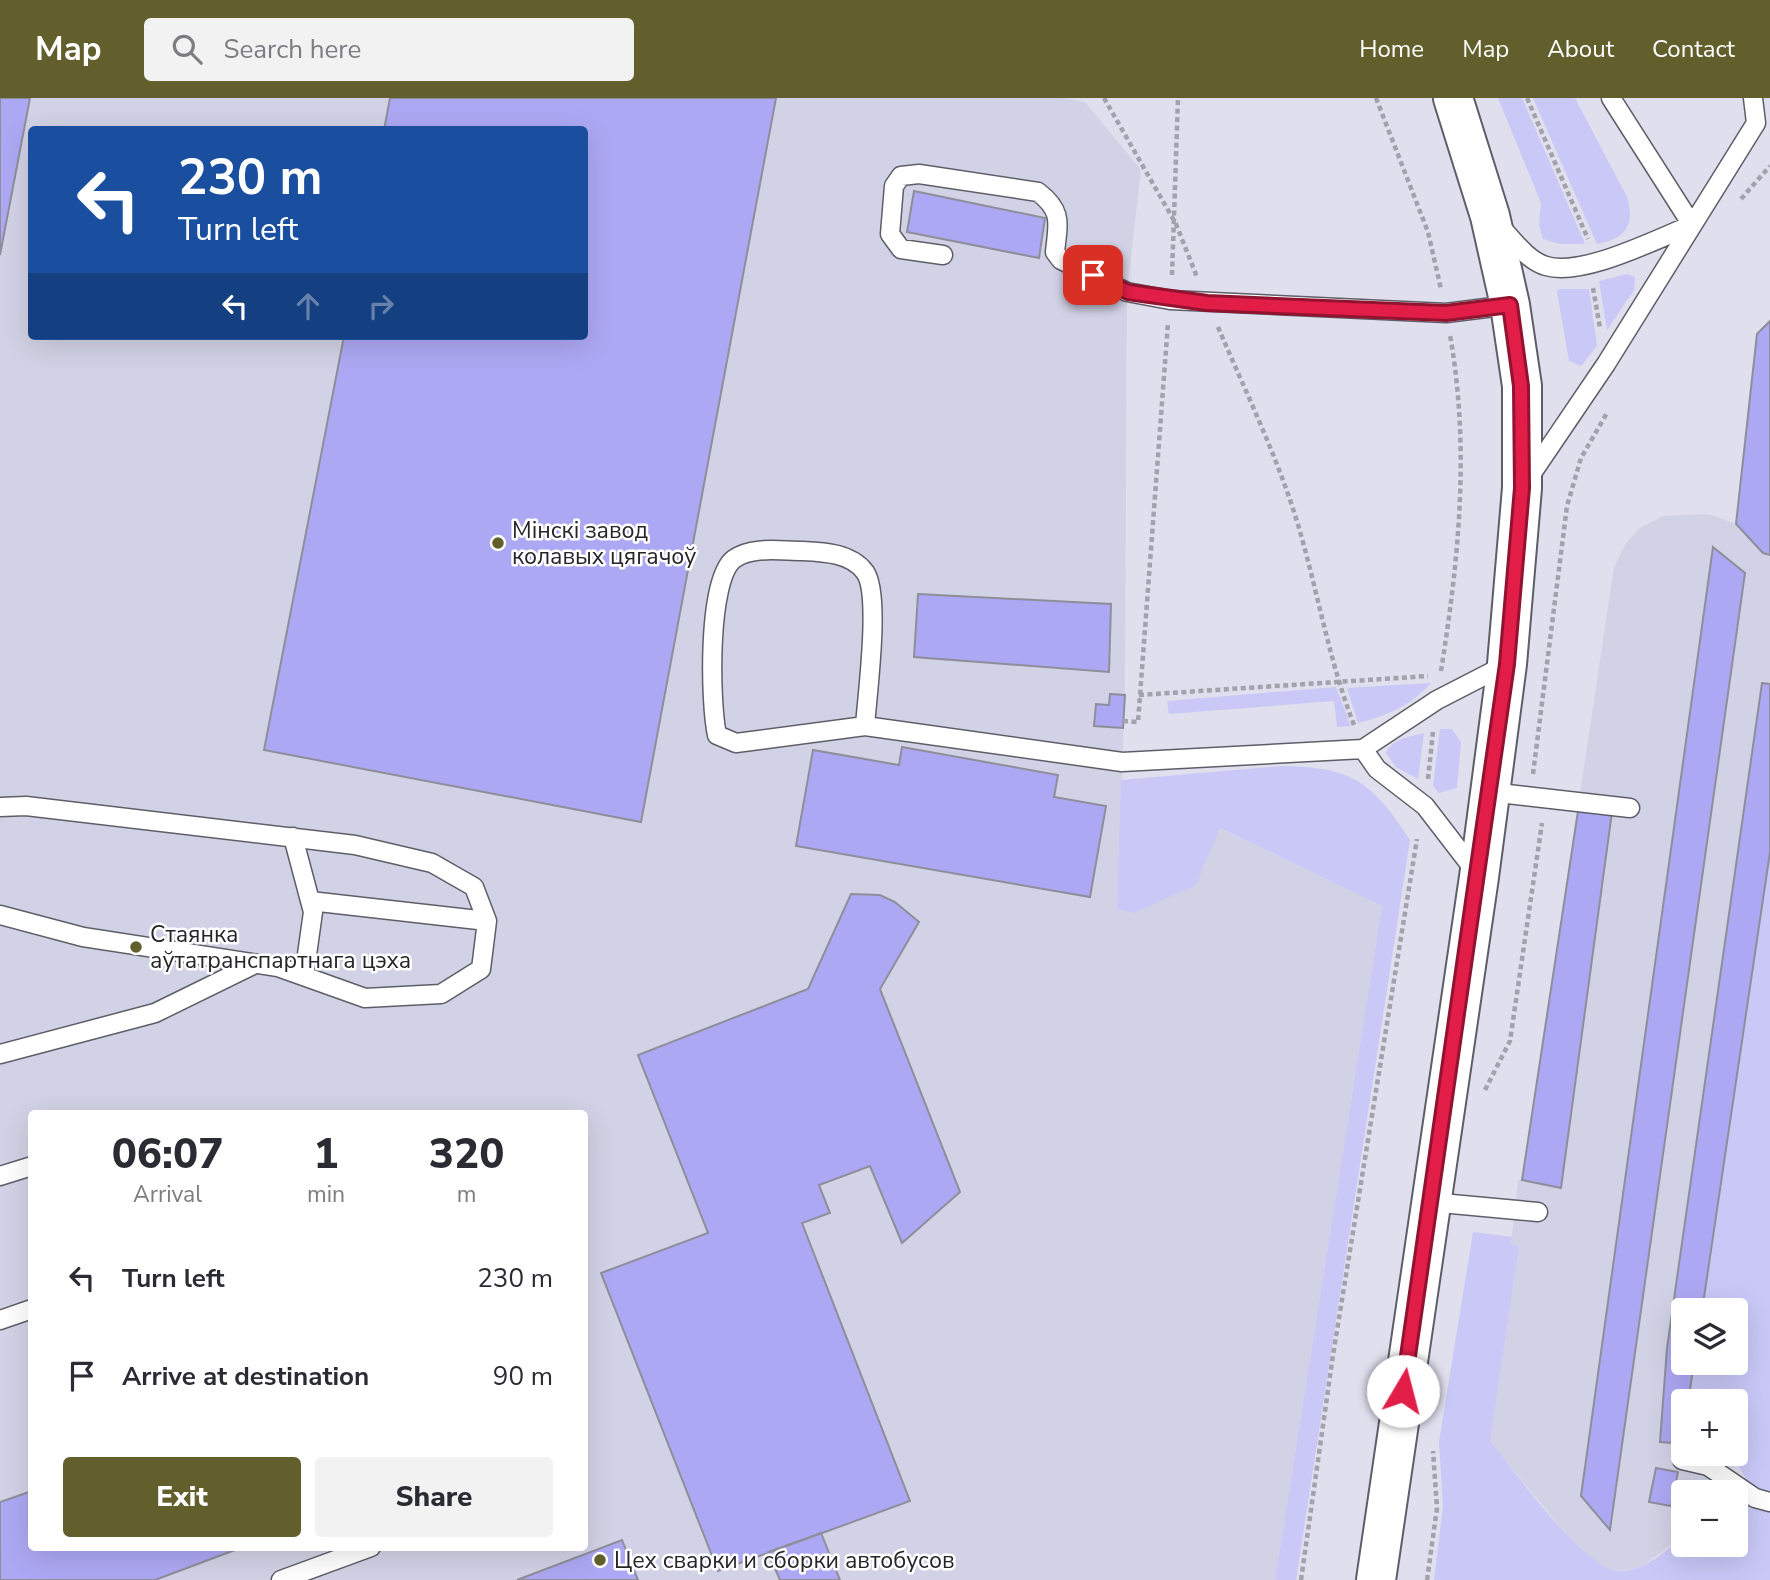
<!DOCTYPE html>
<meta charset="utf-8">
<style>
body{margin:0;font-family:"Nunito Sans",sans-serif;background:#f2f2f3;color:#2b2b33;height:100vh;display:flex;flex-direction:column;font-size:26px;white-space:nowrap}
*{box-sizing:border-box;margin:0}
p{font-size:23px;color:#7c7c81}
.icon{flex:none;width:38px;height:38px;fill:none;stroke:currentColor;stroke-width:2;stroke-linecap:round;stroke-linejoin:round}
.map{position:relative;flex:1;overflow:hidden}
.details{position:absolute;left:28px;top:1012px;width:560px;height:441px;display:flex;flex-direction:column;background:#fff;border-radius:7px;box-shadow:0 7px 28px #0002}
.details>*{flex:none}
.hud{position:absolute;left:28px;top:28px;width:560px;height:214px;border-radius:7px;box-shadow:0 7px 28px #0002;background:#1a4fa0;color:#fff;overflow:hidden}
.fabs{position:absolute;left:1671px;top:1200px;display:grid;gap:14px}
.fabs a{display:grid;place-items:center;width:77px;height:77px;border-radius:7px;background:#fff;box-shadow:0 7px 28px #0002;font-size:35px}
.pin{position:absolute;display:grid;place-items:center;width:60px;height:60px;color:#fff;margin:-30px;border-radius:14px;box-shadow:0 4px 10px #0006}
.me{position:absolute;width:77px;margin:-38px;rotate:8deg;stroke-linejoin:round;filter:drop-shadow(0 0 5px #0008)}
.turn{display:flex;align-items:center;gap:24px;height:147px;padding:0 35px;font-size:32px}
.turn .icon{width:91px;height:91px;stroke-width:2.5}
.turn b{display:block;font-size:49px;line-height:60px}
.lanes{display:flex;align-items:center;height:66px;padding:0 35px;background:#0003;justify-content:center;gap:35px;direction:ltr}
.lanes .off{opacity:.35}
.eta{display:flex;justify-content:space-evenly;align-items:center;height:119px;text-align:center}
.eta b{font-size:42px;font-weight:800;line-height:49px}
.action{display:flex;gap:14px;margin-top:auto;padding:14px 35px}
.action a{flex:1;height:80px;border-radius:7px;background:#625f2c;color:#fff;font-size:28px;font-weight:800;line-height:80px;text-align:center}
.action a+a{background:#f2f2f3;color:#2b2b33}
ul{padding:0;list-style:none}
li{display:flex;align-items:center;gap:21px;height:98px;padding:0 35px}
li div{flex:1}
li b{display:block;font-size:26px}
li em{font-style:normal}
header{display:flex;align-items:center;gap:42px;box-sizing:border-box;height:98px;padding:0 35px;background:#625f2c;color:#fff}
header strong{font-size:33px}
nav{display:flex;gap:38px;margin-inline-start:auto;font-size:24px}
.search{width:490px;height:63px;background:#f2f2f3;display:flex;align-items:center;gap:18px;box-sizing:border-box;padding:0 24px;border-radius:7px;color:#7c7c81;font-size:26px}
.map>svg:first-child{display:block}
.built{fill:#d2d2e6;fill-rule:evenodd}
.green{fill:#c9c8f7}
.building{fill:#ada8f3;stroke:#8e8e9a;stroke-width:2}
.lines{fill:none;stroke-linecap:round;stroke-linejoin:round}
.service-casing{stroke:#5e5e69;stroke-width:21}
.secondary-casing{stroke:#5e5e69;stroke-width:42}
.path{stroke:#a2a2ad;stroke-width:4.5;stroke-dasharray:5 3.5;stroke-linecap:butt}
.service{stroke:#fff;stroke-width:18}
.secondary{stroke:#fff;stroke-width:38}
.route-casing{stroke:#92132f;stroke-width:18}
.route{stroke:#e11d48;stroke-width:12}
.poi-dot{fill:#625f2c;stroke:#fff;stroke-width:2.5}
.labels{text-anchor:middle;stroke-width:5;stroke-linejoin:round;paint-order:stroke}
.poi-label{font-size:23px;fill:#25252a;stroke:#fff;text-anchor:start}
</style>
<header>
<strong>Map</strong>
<div class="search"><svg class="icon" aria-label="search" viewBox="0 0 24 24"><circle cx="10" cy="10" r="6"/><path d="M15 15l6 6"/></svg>Search here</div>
<nav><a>Home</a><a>Map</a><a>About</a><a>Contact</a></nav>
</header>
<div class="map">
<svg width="1770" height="1482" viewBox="0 0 1770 1482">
<rect width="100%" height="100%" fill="#dfdfed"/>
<path class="built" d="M0 0H1062L1085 4 1141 72 1127 194 1125 597 1117 811 1196 787 1219 730 1382 808 1275 1482H0ZM32 32H584V238H32ZM32 1015H584V1449H32Z
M1770 223V754L1702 1213H1684V1265H1694L1688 1304H1684V1356H1708V1389L1706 1395H1684L1683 1438 1640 1470 1618 1473 1600 1469 1574 1445 1489 1343 1519 1148 1511 1147 1518 1082H1522L1614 469 1626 445 1640 430 1663 418 1709 416 1736 426 1757 236Z"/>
<path class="green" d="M1498 0H1522L1585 146H1560L1543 141 1539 127 1541 105Z
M1533 0H1575L1627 99C1635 127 1626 141 1597 146Z
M1627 176 1635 179 1634 192 1607 232 1599 183Z
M1559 191H1589L1597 248 1581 268 1569 263 1557 194Z
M1431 585C1410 608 1387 618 1358 625L1347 590Z
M1336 589 1351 628 1337 629 1334 603 1169 616 1167 603Z
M1440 631H1452L1461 644 1457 690 1439 695 1433 688Z
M1424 635 1418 681 1396 669 1386 655C1393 640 1409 639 1424 635Z
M1282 668C1353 669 1372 684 1410 742L1296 1482H1275L1382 808 1220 730 1196 787 1134 815 1117 811 1121 682Z
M1770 754V1396C1741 1392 1745 1365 1726 1356H1736V1304H1688L1694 1265H1736V1213H1702Z
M1473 1134 1512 1139 1511 1147 1519 1148 1490 1343C1513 1371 1584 1471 1618 1473 1644 1474 1665 1454 1683 1438L1684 1447H1736V1404L1770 1413V1482H1434L1443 1408 1439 1344Z"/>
<path class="building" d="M0 0H30L0 157Z
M390 0H776L641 724 264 652 344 238H584V32H384Z
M914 93 1045 120 1039 160 907 134Z
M1770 223V457L1763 455 1736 426 1757 236Z
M1713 449 1745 475 1610 1432 1581 1398Z
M918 496 1111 506 1109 574 914 559Z
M1762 585 1770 586V754L1702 1213H1684V1265H1694L1688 1304H1684V1346L1660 1344 1667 1250Z
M1110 596 1125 597 1123 630 1094 628 1096 606 1109 607Z
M902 649 1058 677 1054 699 1106 708 1090 799 796 748 813 652 899 667Z
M1578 713 1612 714 1561 1090 1522 1082Z
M851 796 880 797 895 804 919 824 880 891 960 1094 902 1145 870 1068 819 1087 830 1115 802 1125 910 1403 718 1473 601 1175 708 1135 638 957 808 891Z
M1656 1370 1678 1374 1671 1408 1649 1404Z
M32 1393V1449H243L155 1482H0V1404Z
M821 1435 840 1482H780L768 1454Z
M622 1442 638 1482H517Z"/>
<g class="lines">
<defs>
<path id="service" d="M1611 0 1692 127
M1501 129C1513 142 1528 163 1546 168 1583 179 1656 141 1692 127
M943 157 901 151 890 136 894 88 901 78 919 76 1038 94C1063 113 1058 125 1055 154L1061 162 1127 194 1170 202 1446 215 1510 207
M1528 381 1606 266 1756 25 1753 0
M865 628C867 598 881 496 865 474 851 455 824 454 802 453 781 453 752 448 734 461 707 481 710 605 717 637L736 645 865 628 1122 664 1363 651 1377 671 1425 708 1475 773
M1363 651 1437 602 1507 566
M1490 694 1630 710
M0 709 26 708 355 747 432 765 474 789 487 823 481 871 441 896 365 900 278 869 83 839 0 817
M293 739 313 814 304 878
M310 803 487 823
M0 956 155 915 255 866
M0 1078 32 1068
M1430 1104 1538 1114
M0 1222 32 1211
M1682 1362 1708 1368 1755 1400 1770 1404
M281 1482 371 1449"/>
<path id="secondary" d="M1376 1482 1479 779 1507 566 1522 390V288L1510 207 1490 118 1453 0"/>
</defs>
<use href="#service" class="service-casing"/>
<use href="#secondary" class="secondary-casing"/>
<path class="path" d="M1104 0 1176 126 1197 179
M1376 0 1428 134 1441 191
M1527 0 1588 141
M1741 101 1770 68
M1172 177 1178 0
M1593 190 1600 230
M1218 229C1247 297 1281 366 1301 437 1319 501 1330 565 1354 627
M1441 573C1459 460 1470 350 1450 237
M1139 597 1428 578
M1123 623 1138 624 1168 225
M1533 676 1567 408 1581 360 1607 315
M1428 681 1433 634
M1485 992 1510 943 1542 725
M1301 1482 1333 1257 1417 741
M1427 1482 1437 1410 1433 1353"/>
<use href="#service" class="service"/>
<use href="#secondary" class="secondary"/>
</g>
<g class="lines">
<defs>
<path id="route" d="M1093 177 1128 194 1207 205 1446 215 1510 207 1521 288 1522 390 1507 566 1403 1293"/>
</defs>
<use href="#route" class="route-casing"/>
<use href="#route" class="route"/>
</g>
<g class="poi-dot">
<circle cx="498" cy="445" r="7"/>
<circle cx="136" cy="849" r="7"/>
<circle cx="600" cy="1462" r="7"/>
</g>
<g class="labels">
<g class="poi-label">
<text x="512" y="440">Мінскі завод<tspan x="512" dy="26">колавых цягачоў</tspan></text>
<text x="150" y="844">Стаянка<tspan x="150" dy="26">аўтатранспартнага цэха</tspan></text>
<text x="614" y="1470">Цех сварки и сборки автобусов</text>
</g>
</g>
</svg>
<div class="fabs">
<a><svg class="icon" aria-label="layers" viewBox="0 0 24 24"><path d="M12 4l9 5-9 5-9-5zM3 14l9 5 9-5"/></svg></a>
<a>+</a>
<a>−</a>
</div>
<div class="pin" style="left:1093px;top:177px;background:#d93025"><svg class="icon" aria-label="arrive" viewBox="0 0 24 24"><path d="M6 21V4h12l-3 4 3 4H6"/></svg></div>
<svg class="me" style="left:1403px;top:1293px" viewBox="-20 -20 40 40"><circle r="19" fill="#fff"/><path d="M0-13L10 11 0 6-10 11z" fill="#e11d48"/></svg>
<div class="hud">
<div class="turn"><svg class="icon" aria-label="left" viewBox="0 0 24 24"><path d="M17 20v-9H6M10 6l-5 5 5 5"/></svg><div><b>230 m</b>Turn left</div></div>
<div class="lanes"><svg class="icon" aria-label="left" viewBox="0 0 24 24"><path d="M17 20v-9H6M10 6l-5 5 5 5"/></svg><svg class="icon off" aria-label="ahead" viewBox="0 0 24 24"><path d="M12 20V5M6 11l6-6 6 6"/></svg><svg class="icon off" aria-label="right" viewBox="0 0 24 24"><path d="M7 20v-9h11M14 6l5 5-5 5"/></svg></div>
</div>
<section class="details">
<div class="eta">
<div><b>06:07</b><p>Arrival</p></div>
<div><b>1</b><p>min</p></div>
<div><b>320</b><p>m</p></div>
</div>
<ul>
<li><svg class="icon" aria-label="left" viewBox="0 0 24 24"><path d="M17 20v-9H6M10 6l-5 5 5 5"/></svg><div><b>Turn left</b></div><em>230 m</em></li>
<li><svg class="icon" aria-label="arrive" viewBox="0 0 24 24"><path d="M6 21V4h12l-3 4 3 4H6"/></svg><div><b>Arrive at destination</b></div><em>90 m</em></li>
</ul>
<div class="action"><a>Exit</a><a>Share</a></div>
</section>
</div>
